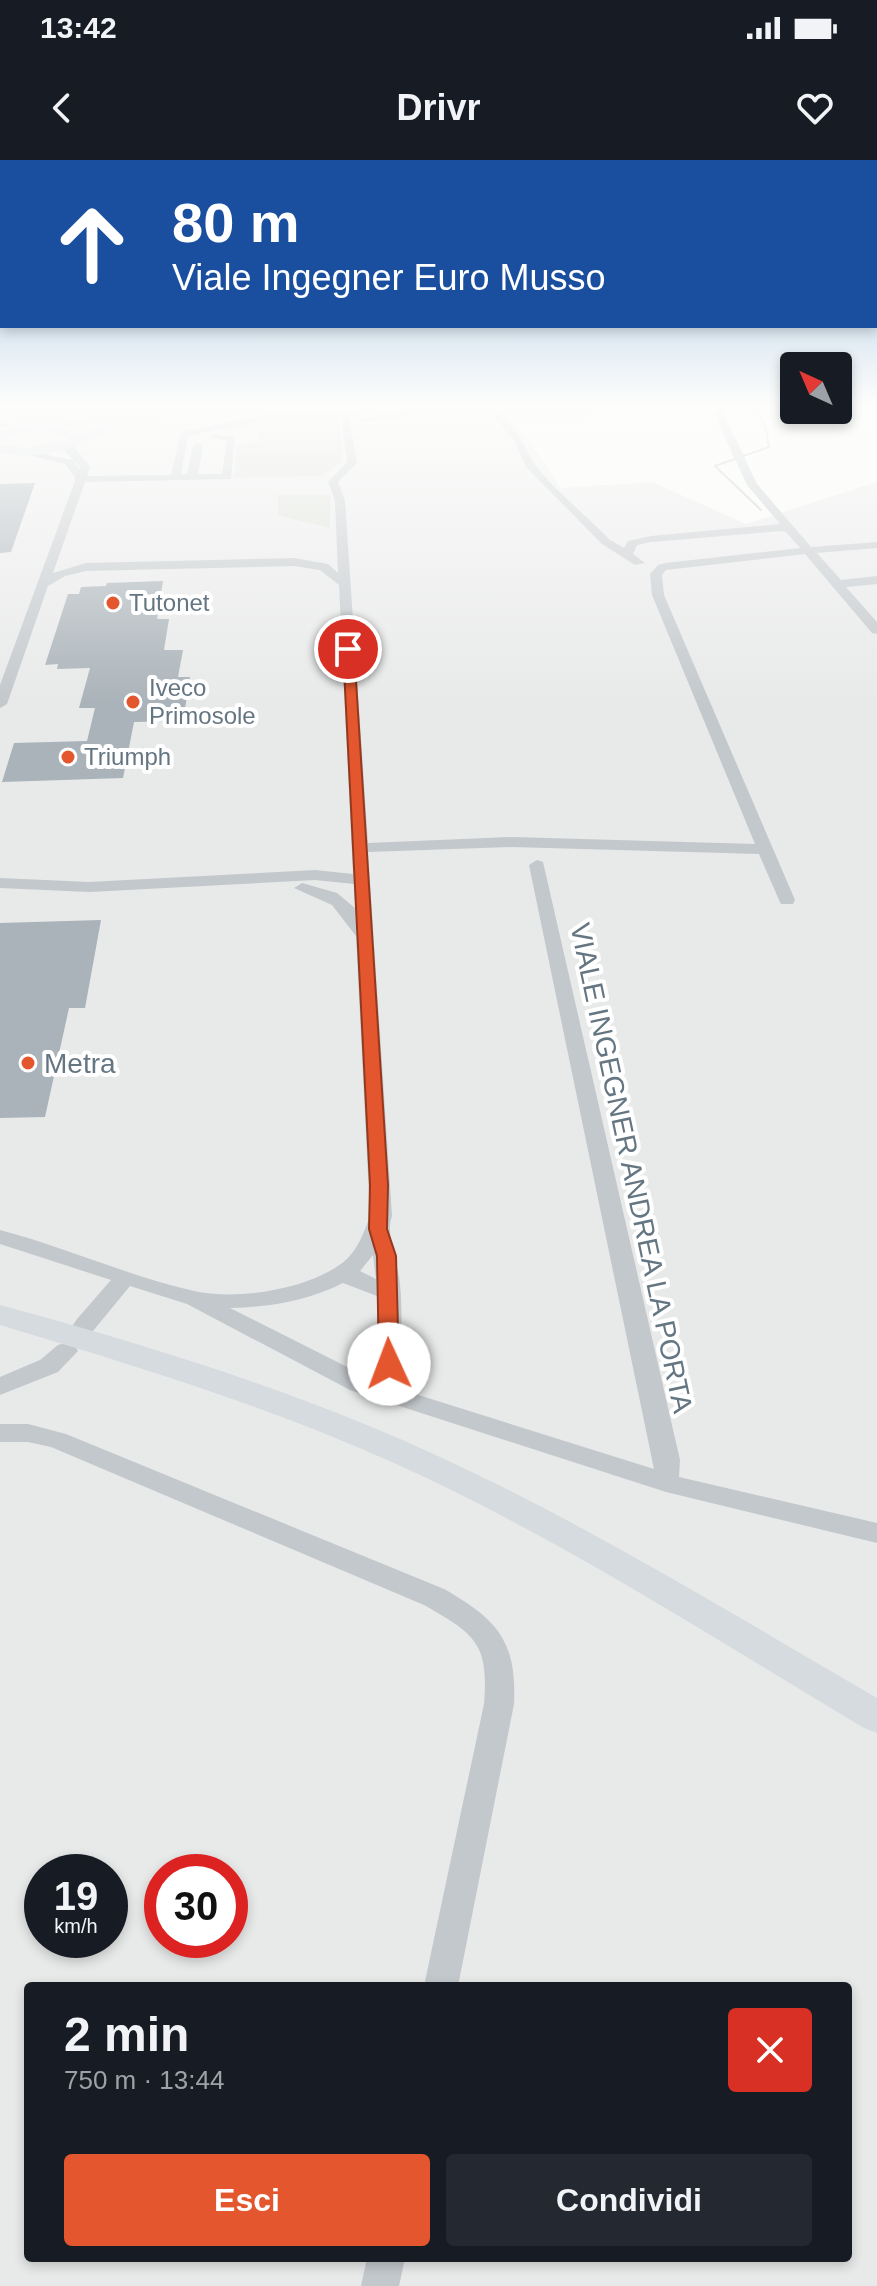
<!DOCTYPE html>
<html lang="it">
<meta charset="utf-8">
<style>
body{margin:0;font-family:Arial,sans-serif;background:#242831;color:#f1f3f6;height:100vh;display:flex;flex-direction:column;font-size:30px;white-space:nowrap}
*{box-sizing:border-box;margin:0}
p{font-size:26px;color:#9ea1a6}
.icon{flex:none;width:44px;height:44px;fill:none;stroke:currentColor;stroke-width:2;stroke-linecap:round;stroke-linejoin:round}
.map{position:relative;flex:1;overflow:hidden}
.details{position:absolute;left:24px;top:1822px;width:828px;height:280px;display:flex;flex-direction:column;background:#171b24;border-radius:8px;box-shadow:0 4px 12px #0003}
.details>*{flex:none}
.top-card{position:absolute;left:0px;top:0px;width:878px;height:168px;box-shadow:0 4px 12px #0003;background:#1a4fa0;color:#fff;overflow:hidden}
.needle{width:52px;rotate:316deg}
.controls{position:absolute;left:780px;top:192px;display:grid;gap:16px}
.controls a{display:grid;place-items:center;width:72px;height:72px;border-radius:8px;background:#171b24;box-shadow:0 4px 12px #0003;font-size:40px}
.speed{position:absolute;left:24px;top:1694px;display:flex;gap:16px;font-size:40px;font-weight:700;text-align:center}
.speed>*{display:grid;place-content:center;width:104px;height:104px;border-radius:50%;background:#171b24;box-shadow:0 4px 12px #0003;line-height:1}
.speed small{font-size:20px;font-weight:400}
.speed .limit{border:12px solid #d22;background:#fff;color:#111}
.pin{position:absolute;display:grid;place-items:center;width:68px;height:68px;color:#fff;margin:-34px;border:4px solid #fff;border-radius:50%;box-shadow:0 2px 8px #0007}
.me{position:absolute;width:88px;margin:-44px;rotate:358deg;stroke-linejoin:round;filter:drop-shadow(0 0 6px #0008)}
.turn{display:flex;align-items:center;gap:28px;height:168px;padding:0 40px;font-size:36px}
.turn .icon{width:104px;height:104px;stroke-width:2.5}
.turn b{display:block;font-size:56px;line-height:68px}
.round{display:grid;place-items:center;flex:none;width:84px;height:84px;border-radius:8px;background:#242831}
.head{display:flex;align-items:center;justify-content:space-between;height:136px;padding:0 40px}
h1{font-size:48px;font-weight:700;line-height:60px}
.action{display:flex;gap:16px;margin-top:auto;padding:16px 40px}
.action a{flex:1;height:92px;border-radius:8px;background:#e4572e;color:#fff;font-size:32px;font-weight:700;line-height:92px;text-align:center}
.action a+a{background:#242831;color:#f1f3f6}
.status{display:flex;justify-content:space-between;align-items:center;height:56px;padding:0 40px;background:#171b24;direction:ltr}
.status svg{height:22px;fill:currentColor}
header{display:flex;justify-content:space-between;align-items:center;height:104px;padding:0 40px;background:#171b24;font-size:36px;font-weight:700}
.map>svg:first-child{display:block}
.built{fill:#e8e9e9;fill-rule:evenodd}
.green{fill:#dadfd7}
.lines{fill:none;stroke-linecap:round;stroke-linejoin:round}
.stream{stroke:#bbc7cb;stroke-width:2}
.building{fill:#aab3b9}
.minor{fill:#c3c8cc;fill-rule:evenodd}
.major{fill:#d6dbdf;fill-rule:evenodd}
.route{fill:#e4572e;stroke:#94391e;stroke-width:2}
.poi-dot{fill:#e4572e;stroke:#fff;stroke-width:3}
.labels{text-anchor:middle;stroke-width:8;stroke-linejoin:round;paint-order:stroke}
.far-poi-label{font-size:24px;fill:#657683;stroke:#fff;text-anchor:start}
.poi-label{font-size:28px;fill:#657683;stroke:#fff;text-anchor:start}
.street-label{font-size:28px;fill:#657683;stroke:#fff}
</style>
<div class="status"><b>13:42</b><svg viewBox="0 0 49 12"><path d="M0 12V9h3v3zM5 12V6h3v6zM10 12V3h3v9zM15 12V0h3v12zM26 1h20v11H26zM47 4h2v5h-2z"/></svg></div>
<header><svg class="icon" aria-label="back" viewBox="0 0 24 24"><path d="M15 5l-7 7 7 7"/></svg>Drivr<svg class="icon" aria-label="heart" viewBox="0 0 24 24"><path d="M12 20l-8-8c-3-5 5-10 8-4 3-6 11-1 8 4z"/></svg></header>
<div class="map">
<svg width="877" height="2126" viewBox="0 0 877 2126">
<rect width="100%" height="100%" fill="#fafaf8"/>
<path class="built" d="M0 247H601L588 258 510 260 526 277 561 328 652 322 746 364 877 322V2126H0ZM42 1712H110V1780H42ZM162 1712H230V1780H162ZM28 1826H848V2098H28Z"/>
<path class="green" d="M41 247H65L53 253C69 261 87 259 99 250L92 247H151L161 250C120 259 74 274 33 259L32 253Z
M283 255H339L342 302 322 316 234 318 237 284 257 283 258 269 205 271Z
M278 335H330V368L278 355Z"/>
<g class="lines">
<path class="stream" d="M761 350 715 306 769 287 765 264 756 252 763 247"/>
</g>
<path class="building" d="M35 323 11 392 0 393V324Z
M163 421 157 459H169L164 490H183L178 517H190L183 561 134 562 123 618 2 622 14 583 87 581 95 548H79L90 508 57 509 58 504 45 505 68 434H79L81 427 106 426 107 423Z
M101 760 85 848H69L45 957 0 958V763Z"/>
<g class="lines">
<path class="minor" d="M415 247H428L401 258 363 262 358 259Z
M486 247H495C513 264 522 282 534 303 545 321 593 362 610 380L624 388 628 381 651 376 780 364 747 325 714 254 717 247H725L724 254 757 324 811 387 877 382V388L817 393 841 420 877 416V424L846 427 877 462V474L872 473 805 394 666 410 662 415 664 435 795 740 793 744H781L779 740 759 694 512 687 368 692 392 1056C385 1075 398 1103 400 1124 403 1158 402 1193 393 1227L654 1309 529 705 537 700 543 702 680 1300 679 1317 877 1363V1383L666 1332 350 1230 187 1144 130 1126 93 1171H77L73 1165 77 1159 111 1120 0 1084V1070C65 1087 128 1116 194 1131 237 1141 314 1129 347 1099 359 1087 364 1072 370 1056L356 776 332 745 294 728 302 723 337 733 355 748 354 724 315 720 89 732 0 728V718L89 722 315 710 353 714 339 425 320 410 294 406 86 411 65 416 48 426 7 544 0 548V525L75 321V317L65 304 23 294V290L73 300 79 309 80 307 63 289 70 281 90 307 87 316 171 315 181 272 288 250 360 252V256L349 257 357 303 338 322 345 341 368 683 512 677 755 684 652 435 650 414 658 405 665 403 800 388 786 372 781 371 651 382 637 385 633 394 645 403 635 405 602 384 526 307 514 281ZM288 256 341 257 347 302 328 322 335 341 338 413 328 404 294 398 86 403 53 413 85 322 231 319 235 277 213 274 208 277 227 281 222 314H198L203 286 198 283 193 286 187 314H181L188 276ZM373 1095 376 1119 360 1111ZM343 1123 377 1136V1172L371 1219 230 1148C269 1147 308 1141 343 1123Z
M0 262 13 265 0 268Z
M66 1183 74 1185 78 1191 58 1212 0 1235V1217L40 1200 58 1185Z
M0 1264H28L66 1274 444 1429C497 1459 517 1481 514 1544L458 1826H424L484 1544C489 1483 475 1474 424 1445L51 1287 28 1282H0Z
M367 2098H405L399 2126H361Z"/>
<path class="major" d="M23 247H35L30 256 80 274C113 260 167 245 202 247L107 272 59 292 27 296 0 293V285L27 288 67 280 68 277C46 268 22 273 0 279V271L31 265 17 257Z
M0 1145C163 1189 328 1241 480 1316 616 1382 746 1462 877 1538V1573L864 1568C710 1476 558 1377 394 1303 267 1246 133 1205 0 1165Z"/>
</g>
<linearGradient id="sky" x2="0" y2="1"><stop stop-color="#96bcdc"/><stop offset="0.45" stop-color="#fdfdfc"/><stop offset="1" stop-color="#fdfdfc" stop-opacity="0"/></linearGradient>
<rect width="877" height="544" fill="url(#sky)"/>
<path class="route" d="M348 486 354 489 388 1025 387 1069 396 1096 399 1204 389 1211 379 1204 377 1096 369 1069 370 1025 343 489Z"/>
<g class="poi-dot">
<circle cx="113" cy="443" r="8"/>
<circle cx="133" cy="542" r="8"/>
<circle cx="68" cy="597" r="8"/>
<circle cx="28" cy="903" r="8"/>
</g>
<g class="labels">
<g class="far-poi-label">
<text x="129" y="451">Tutonet</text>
<text x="149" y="536">Iveco<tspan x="149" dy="28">Primosole</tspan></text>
<text x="84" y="605">Triumph</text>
</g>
<g class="poi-label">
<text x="44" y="913">Metra</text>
</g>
<g class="street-label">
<text transform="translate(632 1008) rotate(78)" y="10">VIALE INGEGNER ANDREA LA PORTA</text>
</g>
</g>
</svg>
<div class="controls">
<a><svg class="needle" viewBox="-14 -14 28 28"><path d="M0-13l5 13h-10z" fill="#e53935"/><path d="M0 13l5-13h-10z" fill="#9ea1a6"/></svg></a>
</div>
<div class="speed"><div>19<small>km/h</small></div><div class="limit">30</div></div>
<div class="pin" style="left:348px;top:489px;background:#d93025"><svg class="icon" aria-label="arrive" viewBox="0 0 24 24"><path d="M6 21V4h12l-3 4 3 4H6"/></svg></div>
<svg class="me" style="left:389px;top:1204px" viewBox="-20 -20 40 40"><circle r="19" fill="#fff"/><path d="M0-13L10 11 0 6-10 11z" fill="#e4572e"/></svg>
<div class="top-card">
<div class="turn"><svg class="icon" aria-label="ahead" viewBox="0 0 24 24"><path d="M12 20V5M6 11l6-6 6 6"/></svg><div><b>80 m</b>Viale Ingegner Euro Musso</div></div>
</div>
<section class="details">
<div class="head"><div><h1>2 min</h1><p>750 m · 13:44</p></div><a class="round" style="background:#d93025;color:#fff"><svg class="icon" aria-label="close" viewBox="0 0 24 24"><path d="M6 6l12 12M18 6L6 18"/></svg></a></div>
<div class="action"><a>Esci</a><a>Condividi</a></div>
</section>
</div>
